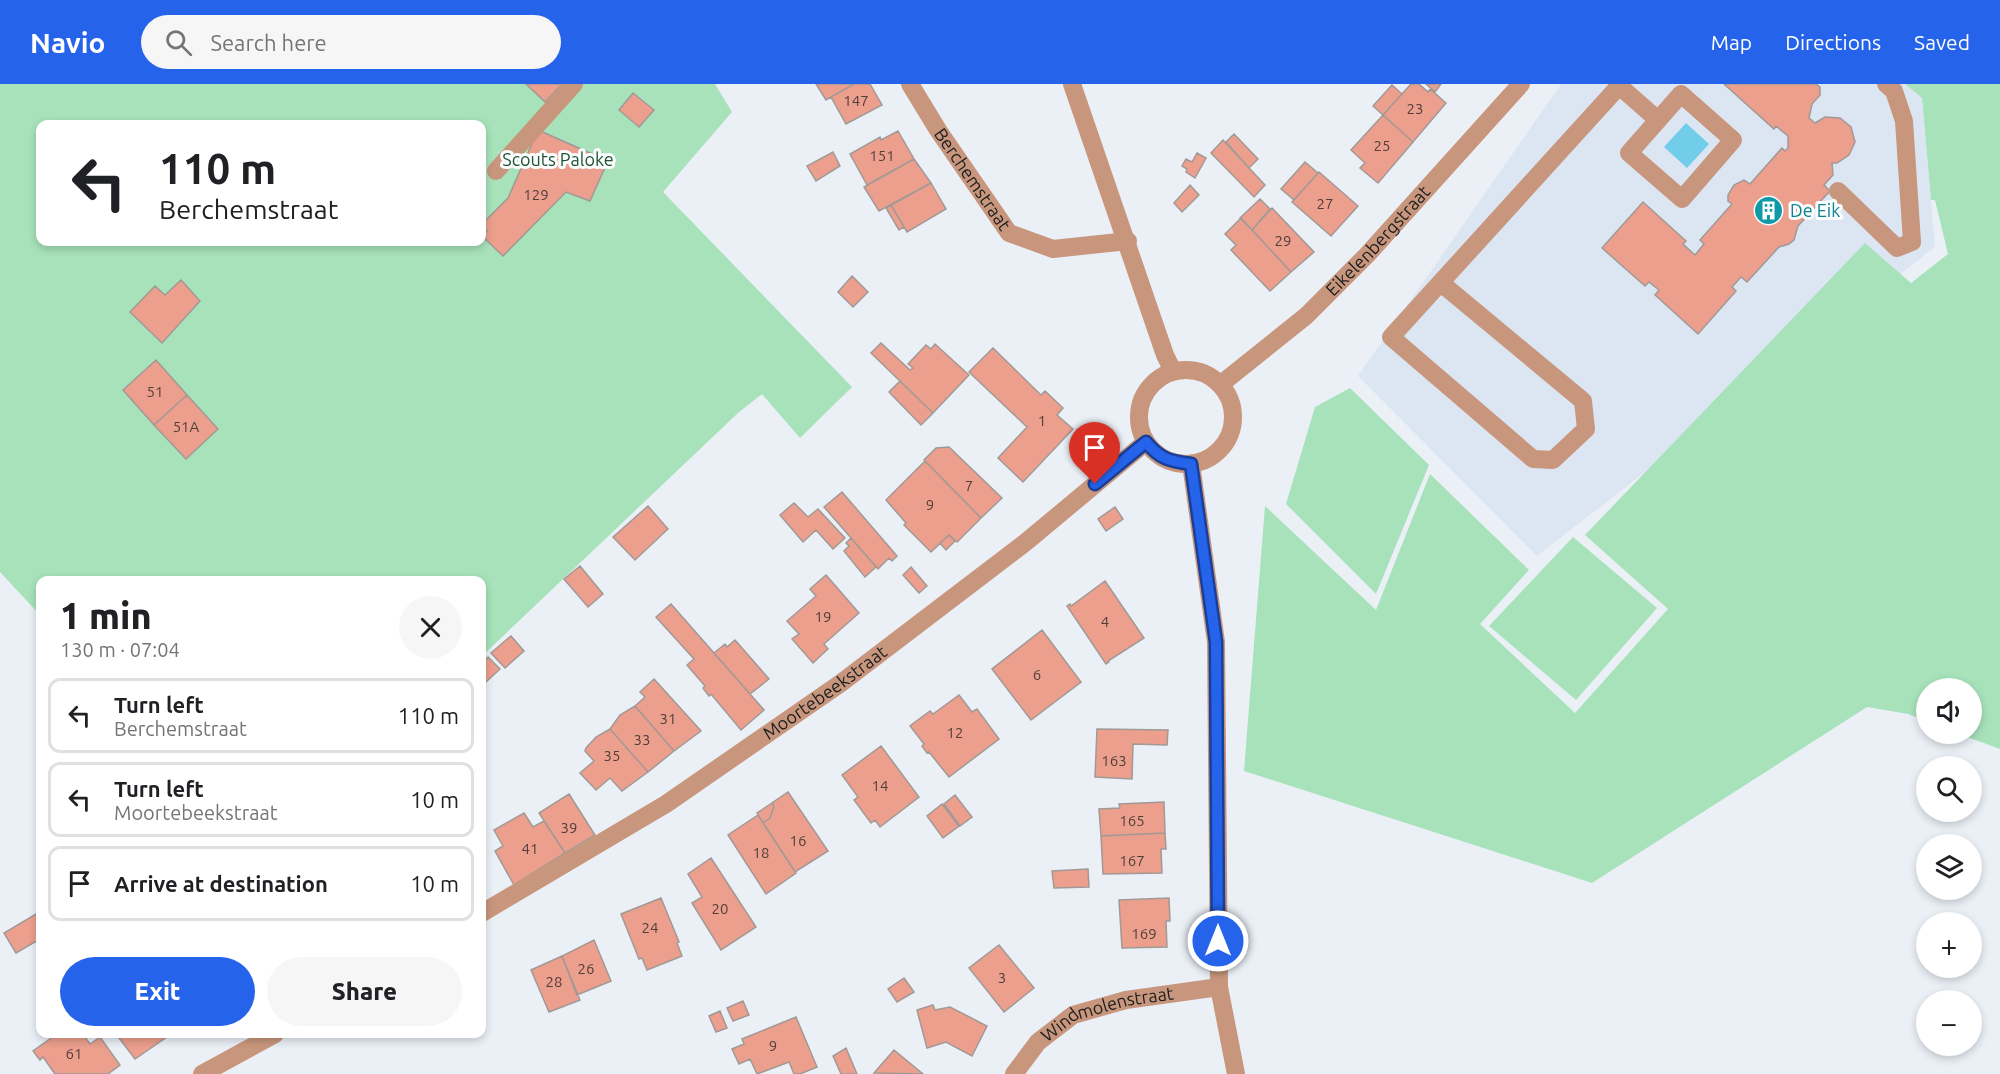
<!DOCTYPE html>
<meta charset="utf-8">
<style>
body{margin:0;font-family:Ubuntu,sans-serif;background:#f6f6f6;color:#202124;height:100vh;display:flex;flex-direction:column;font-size:22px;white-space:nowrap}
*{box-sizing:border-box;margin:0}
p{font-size:20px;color:#757577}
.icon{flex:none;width:33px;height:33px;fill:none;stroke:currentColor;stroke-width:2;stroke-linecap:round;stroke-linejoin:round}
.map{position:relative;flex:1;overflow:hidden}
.panel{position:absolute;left:36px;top:492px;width:450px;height:462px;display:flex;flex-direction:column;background:#fff;border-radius:12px;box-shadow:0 3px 9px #0003}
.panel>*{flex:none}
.banner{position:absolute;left:36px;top:36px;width:450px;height:126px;border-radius:12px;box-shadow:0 3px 9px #0003;background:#fff;color:#202124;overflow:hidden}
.buttons{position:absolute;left:1916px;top:594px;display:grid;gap:12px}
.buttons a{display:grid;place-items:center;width:66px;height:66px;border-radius:50%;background:#fff;box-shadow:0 3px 9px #0003;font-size:30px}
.pin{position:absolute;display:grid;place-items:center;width:51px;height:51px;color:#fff;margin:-62px -26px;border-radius:50% 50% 50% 0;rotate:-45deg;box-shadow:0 0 6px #0007}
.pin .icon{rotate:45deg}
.me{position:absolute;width:66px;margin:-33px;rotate:0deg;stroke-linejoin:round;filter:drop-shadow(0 0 4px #0008)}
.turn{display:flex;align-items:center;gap:21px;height:126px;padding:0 24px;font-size:27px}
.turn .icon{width:78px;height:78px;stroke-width:2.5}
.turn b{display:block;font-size:42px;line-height:51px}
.round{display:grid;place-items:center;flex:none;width:63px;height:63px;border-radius:32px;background:#f6f6f6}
.summary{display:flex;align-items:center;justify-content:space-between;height:102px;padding:0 24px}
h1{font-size:36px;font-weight:800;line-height:45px}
.button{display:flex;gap:12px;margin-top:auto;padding:12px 24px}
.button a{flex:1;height:69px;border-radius:36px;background:#2563eb;color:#fff;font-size:24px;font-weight:800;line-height:69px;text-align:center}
.button a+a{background:#f6f6f6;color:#202124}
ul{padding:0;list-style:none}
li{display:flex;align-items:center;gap:18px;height:75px;margin:0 12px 9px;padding:0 12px;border:3px solid #e0e0e0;border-radius:12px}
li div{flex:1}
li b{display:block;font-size:22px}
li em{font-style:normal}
header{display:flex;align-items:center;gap:36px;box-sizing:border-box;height:84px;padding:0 30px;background:#2563eb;color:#fff}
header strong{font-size:28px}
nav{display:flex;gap:33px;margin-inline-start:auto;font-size:21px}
.search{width:420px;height:54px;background:#f6f6f6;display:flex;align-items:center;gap:15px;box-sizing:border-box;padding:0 21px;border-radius:33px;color:#757577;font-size:22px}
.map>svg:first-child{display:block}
.built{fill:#dce6f3}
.green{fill:#a7e2bb;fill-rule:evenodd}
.water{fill:#71cde9}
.building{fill:#ec9f8c;stroke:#a19996;stroke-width:1.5}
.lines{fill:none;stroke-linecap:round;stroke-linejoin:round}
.minor{stroke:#c8967c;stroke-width:18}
.route-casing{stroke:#184099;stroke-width:15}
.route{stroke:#2563eb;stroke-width:10}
.labels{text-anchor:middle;stroke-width:6;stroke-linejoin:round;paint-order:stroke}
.number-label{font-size:15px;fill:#503e3b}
.park-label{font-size:18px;fill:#205436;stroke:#fcfdfe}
.street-label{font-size:18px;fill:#1c1e20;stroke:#fcfdfe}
.culture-label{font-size:18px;fill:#0d838f;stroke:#fcfdfe;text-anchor:start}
</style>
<header>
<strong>Navio</strong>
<div class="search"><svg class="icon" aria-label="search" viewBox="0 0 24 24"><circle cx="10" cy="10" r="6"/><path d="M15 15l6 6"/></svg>Search here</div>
<nav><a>Map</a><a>Directions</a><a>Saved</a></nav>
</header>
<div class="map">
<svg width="2000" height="990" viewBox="0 0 2000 990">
<rect width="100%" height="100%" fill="#ebf0f7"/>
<path class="built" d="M1561 0H1905L1922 14 1935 163 1537 472 1358 292Z"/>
<path class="green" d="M0 0H715L732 28 663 108 852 303 800 354 762 310 738 329 482 572V496H40V531L0 488ZM40 40H482V158H40Z
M1905 0H2000V665L1959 650H1971V604H1926V637L1908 630 1867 623 1592 799 1244 687 1265 422 1376 526 1430 390 1529 486 1480 540 1575 629 1668 525 1585 451 1865 159 1911 199 1948 170 1935 116H1931L1922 14Z
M1350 304 1429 381 1376 510 1286 420 1315 323Z
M1573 453 1657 524 1576 616 1489 542Z"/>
<path class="water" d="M1686 39 1709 60 1687 84 1664 63Z"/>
<path class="building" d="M526 0H562L545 18Z
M816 0H854L826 16Z
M854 0H870L882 21 846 40 831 13Z
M1411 0H1419L1428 8 1430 5 1446 19 1413 58 1383 31Z
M1426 0H1441L1435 8Z
M1724 0H1816L1820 3V11L1812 20 1809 34 1815 39 1825 33 1840 34 1851 43 1855 58 1849 71 1837 79H1832L1833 91 1824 101 1830 107 1798 142 1794 156 1789 160 1779 163 1747 198 1741 193 1732 203 1736 207 1698 250 1655 211 1659 206 1649 198 1645 202 1602 164 1643 118 1686 157 1683 160 1695 171 1704 160 1700 156 1732 120 1728 117V111L1734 101 1744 96 1750 100 1782 64 1785 67 1788 64V52L1776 42 1774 45Z
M1392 1 1402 10 1383 31 1373 22Z
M633 9 654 26 639 43 619 26Z
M1383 31 1413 58 1378 99 1360 84 1365 79 1351 66Z
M538 46 608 77 590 117 566 108 503 172 482 152 487 147 482 140 508 114Z
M898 47 914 75 867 101 850 70 880 53 881 56Z
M1234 50 1258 75 1249 84 1226 58Z
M1223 56 1265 101 1254 113 1211 69Z
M833 68 840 82 816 97 807 82Z
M1197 69 1206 74 1195 94 1186 88 1187 85 1182 82 1186 75 1192 78Z
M914 75 931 99 879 127 864 103Z
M1305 78 1318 89 1294 116 1281 105Z
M1319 88 1358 122 1331 152 1292 118Z
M931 99 946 125 907 148 891 121Z
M1190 101 1199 111 1182 128 1174 119Z
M1260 115 1270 125 1252 146 1240 134Z
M891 121 904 143 899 146 886 124Z
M1272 124 1314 168 1291 188 1252 146Z
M1241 134 1291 188 1270 207 1231 166 1236 161 1225 150Z
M852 192 868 208 853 223 838 208Z
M181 196 200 217 162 259 130 228 155 202 165 211Z
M881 259 910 286 913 284 908 280 926 261 931 265 935 260 969 291 933 329 871 269Z
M993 264 1041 311 1045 307 1063 324 1057 331 1073 345 1023 398 998 374 1027 343 969 288Z
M156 276 187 311 154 341 123 306Z
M900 297 933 329 921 341 889 308Z
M187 311 218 345 186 375 154 341Z
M949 363 1002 414 981 434 924 376 936 364Z
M925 377 981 434 957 458 949 451 931 468 904 441 906 439 886 416Z
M842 408 897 472 892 477 889 474 878 485 824 423Z
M794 419 808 433 818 425 845 454 833 465 816 446 803 458 780 431Z
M648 422 668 445 635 476 613 453Z
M1115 423 1123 435 1106 447 1098 435Z
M949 451 955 457 946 466 940 459Z
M851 454 876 483 865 493 844 467 849 462 846 459Z
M580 482 603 510 588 523 564 495Z
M911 483 927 502 919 509 903 491Z
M826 491 859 529 824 560 828 565 813 579 792 555 799 550 787 537 816 512 810 505Z
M1105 497 1144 554 1108 577 1109 578 1106 580 1067 522 1070 520 1071 522Z
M671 520 764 626 741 646 711 610 709 612 703 604 705 602 687 581 694 575 656 533Z
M1042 546 1081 598 1031 636 992 585Z
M511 552 524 567 505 584 491 569Z
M735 556 769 595 750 610 714 569 725 560 727 563Z
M488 573 500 585 486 598 482 593V579Z
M654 595 701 647 674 667 635 622 645 613 640 608Z
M959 611 972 628 977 625 999 655 949 693 929 668 927 669 922 662 924 660 910 642 930 627 933 630Z
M635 622 674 667 648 688 610 645 620 631Z
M610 645 648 688 622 707 610 694 596 706 580 689 594 677 585 667 586 664 596 653Z
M1097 645 1168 646 1167 661 1133 660 1132 695 1095 693Z
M881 662 919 713 880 743 875 736 871 739 854 716 858 713 842 691Z
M788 708 828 767 795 788 763 739 770 734 774 722 772 719Z
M569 710 595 751 565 769 539 729Z
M955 711 972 733 960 742 944 720Z
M1164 718 1165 749 1101 752 1099 725 1120 724 1119 720Z
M772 719 774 722 770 734 763 739 757 729Z
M942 720 959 742 943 754 927 732Z
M524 729 533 743 544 737 565 769 514 801 495 767 503 762 494 746Z
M758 731 796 789 766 810 728 751Z
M1165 749 1166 765H1161L1162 789 1103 790 1101 752Z
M711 774 756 843 721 866 692 819 702 813 688 790Z
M1088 785 1089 803 1054 804 1052 787Z
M661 814 679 858 677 859 682 872 647 886 642 874 639 875 621 830Z
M1169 814 1170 837H1166L1167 863 1122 864 1119 816Z
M36 830 40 837V855L16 869 4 849Z
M594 856 611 897 577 911 562 872Z
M999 861 1034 904 1004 928 969 884Z
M562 872 580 916 549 928 531 886Z
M904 894 914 908 897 918 888 905Z
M743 917 749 931 733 937 727 924Z
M933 921 935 926 950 923 987 942 972 972 946 958 927 964 917 926Z
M720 927 727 944 716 948 709 932Z
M796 933 817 983 800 990H794L789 978 757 990 750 975 739 980 732 965 744 960 742 955Z
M57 950H83L90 960 100 953 120 981 108 990H55L43 973 40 976 33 967Z
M116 950H164L167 953 135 975Z
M846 964 857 990H841L833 972Z
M894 966 923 990 874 989Z"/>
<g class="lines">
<g class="minor">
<path id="s1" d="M910 0 938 46 1009 149 1053 165 1128 157"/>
<path d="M1072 0 1165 271 1173 287"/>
<path d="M1617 0 1658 36"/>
<path d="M1681 10 1733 56 1682 115 1629 69Z"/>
<path d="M496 87 574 0"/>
<path d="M1838 107 1897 164 1912 158 1904 37 1894 7 1886 0"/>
<path d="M1441 199 1583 317 1586 345 1553 376 1533 375 1391 253 1621 0"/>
<circle cx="1186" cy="333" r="47"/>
<path id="s2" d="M1221 300 1306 232 1367 171 1521 0"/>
<path d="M1191 380 1216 558 1219 903 1236 990"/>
<path id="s3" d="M482 829 666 720 841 599 1026 458 1146 358"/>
<path d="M202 990 275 950"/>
<path id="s4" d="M1014 990 1038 958 1073 931 1126 916 1219 903"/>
</g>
</g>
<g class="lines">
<defs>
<path id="route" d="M1095 400 1146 358C1160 375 1169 377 1191 380L1216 558 1218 857"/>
</defs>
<use href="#route" class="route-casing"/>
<use href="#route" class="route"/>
</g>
<defs>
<symbol id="building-disc" viewBox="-11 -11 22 22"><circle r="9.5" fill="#0f9aa8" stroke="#fcfdfe"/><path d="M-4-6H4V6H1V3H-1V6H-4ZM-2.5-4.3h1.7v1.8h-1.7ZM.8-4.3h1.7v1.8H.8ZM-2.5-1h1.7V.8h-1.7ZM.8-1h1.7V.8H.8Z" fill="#fff"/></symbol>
</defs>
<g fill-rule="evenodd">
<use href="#building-disc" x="1752" y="110" width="33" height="33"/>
</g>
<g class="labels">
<g class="number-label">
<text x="856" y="22">147</text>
<text x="1415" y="30">23</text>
<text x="1382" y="67">25</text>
<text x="882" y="77">151</text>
<text x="536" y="116">129</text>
<text x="1325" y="125">27</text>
<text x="1283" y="162">29</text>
<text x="155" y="313">51</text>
<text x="1042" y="342">1</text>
<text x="186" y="348">51A</text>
<text x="969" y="407">7</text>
<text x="930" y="426">9</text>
<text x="823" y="538">19</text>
<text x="1105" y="543">4</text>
<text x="1037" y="596">6</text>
<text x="668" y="640">31</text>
<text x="955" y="654">12</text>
<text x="642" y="661">33</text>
<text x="612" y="677">35</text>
<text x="1114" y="682">163</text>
<text x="880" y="707">14</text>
<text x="1132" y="742">165</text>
<text x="569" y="749">39</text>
<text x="798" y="762">16</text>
<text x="530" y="770">41</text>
<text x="761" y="774">18</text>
<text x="1132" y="782">167</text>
<text x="720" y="830">20</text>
<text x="650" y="849">24</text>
<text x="1144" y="855">169</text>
<text x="586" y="890">26</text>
<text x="1002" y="899">3</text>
<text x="554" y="903">28</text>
<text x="773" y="967">9</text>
<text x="74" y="975">61</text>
</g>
<g class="park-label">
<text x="558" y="82">Scouts Paloke</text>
</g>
<g class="street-label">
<text dy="6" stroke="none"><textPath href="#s1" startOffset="114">Berchemstraat</textPath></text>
<text dy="6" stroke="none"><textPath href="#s2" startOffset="213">Eikelenbergstraat</textPath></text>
<text dy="6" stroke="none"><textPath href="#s3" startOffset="408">Moortebeekstraat</textPath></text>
<text dy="6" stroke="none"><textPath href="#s4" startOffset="117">Windmolenstraat</textPath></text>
</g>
<g class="culture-label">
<text x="1790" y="133">De Eik</text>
</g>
</g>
</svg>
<div class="buttons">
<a><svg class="icon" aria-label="sound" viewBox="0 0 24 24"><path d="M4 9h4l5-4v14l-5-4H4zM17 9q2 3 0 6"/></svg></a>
<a><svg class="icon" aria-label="search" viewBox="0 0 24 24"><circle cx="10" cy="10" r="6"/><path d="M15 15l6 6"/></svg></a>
<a><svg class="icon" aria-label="layers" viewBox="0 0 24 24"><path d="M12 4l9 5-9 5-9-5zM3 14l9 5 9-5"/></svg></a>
<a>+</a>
<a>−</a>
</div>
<div class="pin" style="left:1095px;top:400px;background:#d93025"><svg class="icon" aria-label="arrive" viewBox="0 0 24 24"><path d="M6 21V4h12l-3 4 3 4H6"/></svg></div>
<svg class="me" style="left:1218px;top:857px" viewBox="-20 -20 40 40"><circle r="17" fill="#2563eb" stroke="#fff" stroke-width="3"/><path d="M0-11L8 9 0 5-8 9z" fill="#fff"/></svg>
<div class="banner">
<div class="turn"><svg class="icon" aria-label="left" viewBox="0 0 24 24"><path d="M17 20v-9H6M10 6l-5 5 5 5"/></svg><div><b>110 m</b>Berchemstraat</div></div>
</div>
<section class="panel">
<div class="summary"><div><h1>1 min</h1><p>130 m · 07:04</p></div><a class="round"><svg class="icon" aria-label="close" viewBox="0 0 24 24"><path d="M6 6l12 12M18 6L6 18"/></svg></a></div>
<ul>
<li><svg class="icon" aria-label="left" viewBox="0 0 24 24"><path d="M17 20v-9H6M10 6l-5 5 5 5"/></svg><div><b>Turn left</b><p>Berchemstraat</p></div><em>110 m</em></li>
<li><svg class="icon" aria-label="left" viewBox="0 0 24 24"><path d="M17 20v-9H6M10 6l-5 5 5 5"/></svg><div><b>Turn left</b><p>Moortebeekstraat</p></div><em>10 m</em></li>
<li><svg class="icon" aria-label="arrive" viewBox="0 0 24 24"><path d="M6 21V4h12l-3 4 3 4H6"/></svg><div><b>Arrive at destination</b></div><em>10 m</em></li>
</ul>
<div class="button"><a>Exit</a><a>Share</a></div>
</section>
</div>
